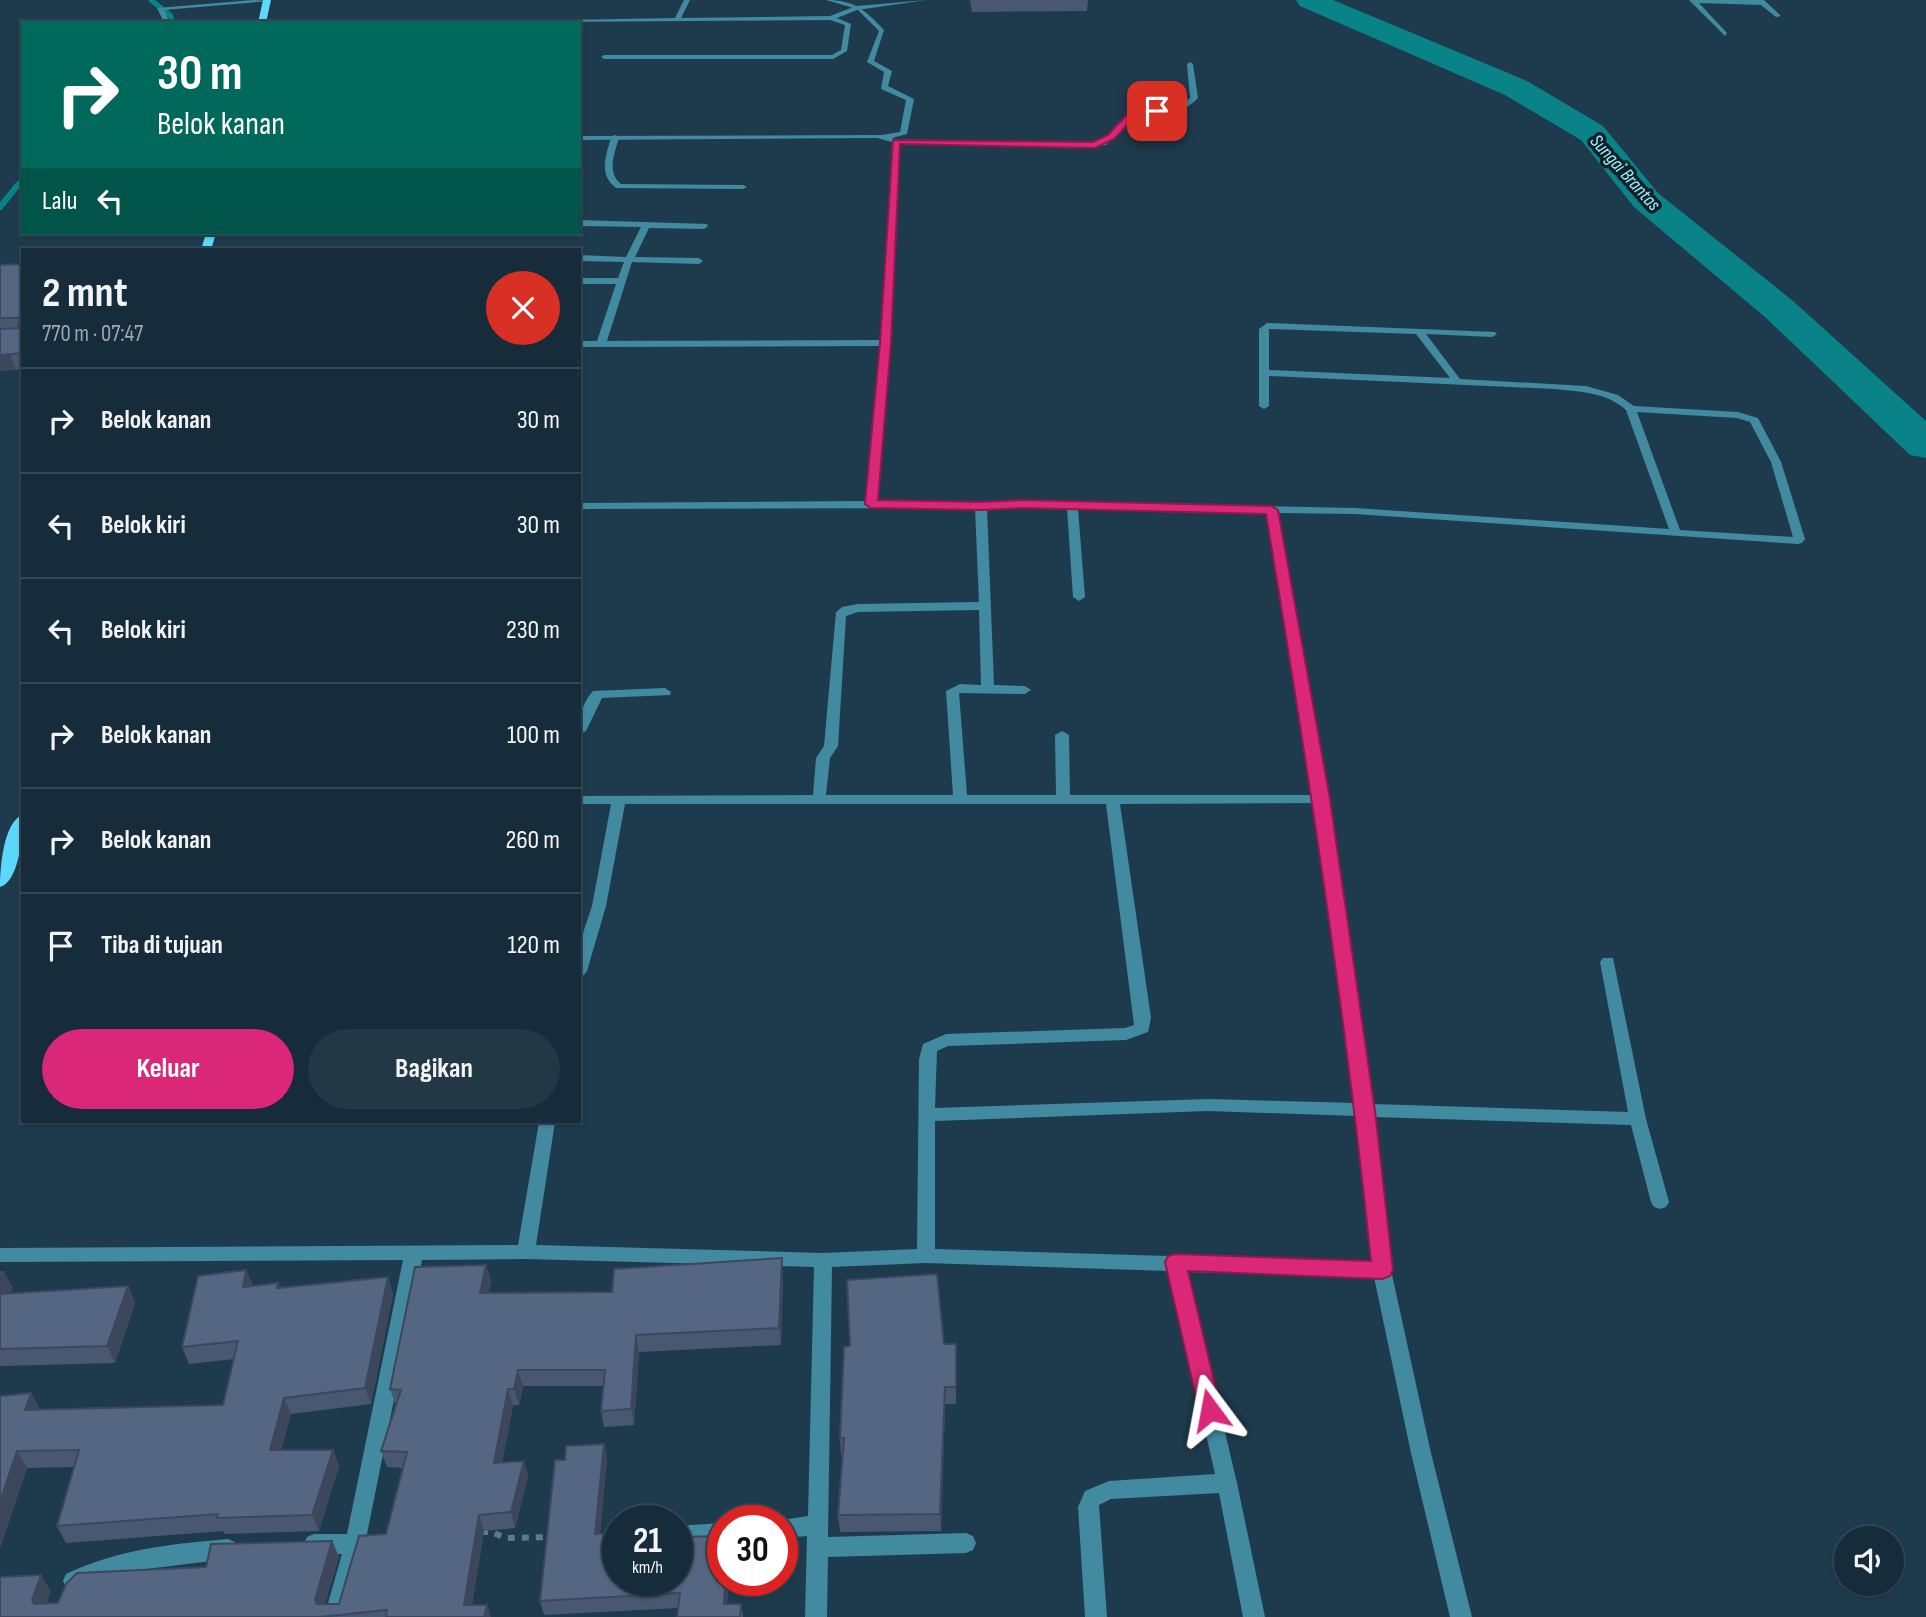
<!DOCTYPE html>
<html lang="id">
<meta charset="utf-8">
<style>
body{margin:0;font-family:"Sofia Sans Condensed",sans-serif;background:#233845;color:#f1f3f6;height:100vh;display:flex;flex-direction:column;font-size:26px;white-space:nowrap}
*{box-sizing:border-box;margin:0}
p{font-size:23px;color:#9ea7af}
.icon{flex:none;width:38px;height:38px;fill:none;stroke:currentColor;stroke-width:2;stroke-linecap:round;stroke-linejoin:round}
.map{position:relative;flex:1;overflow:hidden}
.sheet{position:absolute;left:21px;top:248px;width:560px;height:875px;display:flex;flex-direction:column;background:#162c3a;border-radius:0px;box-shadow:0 2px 5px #0004,0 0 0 2px #354854}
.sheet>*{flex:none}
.top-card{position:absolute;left:21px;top:21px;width:560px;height:214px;border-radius:0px;box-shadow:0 2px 5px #0004,0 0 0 2px #354854;background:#00695c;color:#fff;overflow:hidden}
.buttons{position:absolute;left:1834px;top:1526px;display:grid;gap:14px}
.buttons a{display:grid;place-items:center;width:70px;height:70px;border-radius:50%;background:#162c3a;box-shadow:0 2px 5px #0004,0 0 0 2px #354854;font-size:35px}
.speed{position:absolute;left:602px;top:1505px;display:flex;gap:14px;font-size:35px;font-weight:700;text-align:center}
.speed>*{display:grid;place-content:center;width:91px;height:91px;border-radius:50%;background:#162c3a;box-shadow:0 2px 5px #0004,0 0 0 2px #354854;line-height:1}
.speed small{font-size:18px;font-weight:400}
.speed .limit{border:10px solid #d22;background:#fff;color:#111}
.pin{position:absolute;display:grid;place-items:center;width:60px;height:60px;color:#fff;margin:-30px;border-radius:14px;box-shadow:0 4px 10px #0006}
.me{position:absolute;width:77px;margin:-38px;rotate:347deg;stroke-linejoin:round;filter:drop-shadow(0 0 5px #0008)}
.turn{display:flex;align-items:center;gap:24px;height:147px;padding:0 21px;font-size:32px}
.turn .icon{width:91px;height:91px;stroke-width:2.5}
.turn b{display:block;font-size:49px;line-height:60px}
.then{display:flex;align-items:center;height:66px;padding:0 21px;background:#0003;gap:14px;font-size:26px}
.round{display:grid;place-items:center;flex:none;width:74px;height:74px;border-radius:37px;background:#233845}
.overview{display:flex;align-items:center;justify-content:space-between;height:119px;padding:0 21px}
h1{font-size:42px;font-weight:700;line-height:52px}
.primary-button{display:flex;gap:14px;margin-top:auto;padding:14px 21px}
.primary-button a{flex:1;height:80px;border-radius:42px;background:#db2777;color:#fff;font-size:28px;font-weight:700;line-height:80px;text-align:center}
.primary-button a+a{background:#233845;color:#f1f3f6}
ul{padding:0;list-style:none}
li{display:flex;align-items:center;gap:21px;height:105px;padding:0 21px;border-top:2px solid #354854}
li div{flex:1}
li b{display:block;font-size:26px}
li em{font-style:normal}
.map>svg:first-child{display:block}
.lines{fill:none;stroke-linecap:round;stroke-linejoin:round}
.stream-far1{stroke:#0a8388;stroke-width:5}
.stream{stroke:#0a8388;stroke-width:6}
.river{fill:#0a8388;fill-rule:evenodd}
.path{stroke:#607989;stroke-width:6;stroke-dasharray:7 7;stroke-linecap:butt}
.service{fill:#418aa0;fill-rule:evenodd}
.minor{fill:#418aa0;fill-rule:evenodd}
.primary{fill:#5cd8fb;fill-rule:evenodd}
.wall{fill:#495870}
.shaded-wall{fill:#3c475b}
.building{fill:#556682;stroke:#3c475b;stroke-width:2}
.route{fill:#db2777;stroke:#8e194d;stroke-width:2}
.labels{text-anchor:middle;stroke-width:7;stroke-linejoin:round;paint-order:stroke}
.far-water-label{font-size:19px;font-style:italic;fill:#9af5fa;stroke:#142029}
</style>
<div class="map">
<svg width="1926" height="1617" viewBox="0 0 1926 1617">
<rect width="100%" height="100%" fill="#1e3b4e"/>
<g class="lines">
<path class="stream-far1" d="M151 0 170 15 173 23
M15 188 23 179"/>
<path class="stream" d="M0 207 17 186"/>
<path class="river" d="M1296 0H1333L1527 81 1603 126 1658 193 1793 301 1926 421V458L1910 455 1765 317 1634 207 1581 140 1505 95 1300 6Z"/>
<path class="path" d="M481 1532H491L506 1538 551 1537"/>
<path class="service" d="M684 0H690L681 18 830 16 856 6 927 0 857 10 837 18 851 24 847 51 833 59H604L601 57 604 55H832L841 50 845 25 830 20 391 23 675 18Z
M1190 62 1193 64 1198 98C1181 117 1158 111 1135 115L1106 145 1085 148 896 143 892 141 896 139 1085 144 1101 141 1130 111 1174 108 1190 98 1187 64Z
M615 135 619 137C615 153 606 172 621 184L743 185 747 187 743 189 616 188C598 174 606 156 611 137Z
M579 220 707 224 708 226 704 229 649 228 635 257 699 258 703 261 699 264 632 262 606 344 598 346 596 344 616 284H579V278H618L624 262 579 261V255L626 257 641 227 579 226Z"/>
<path class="minor" d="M253 0 270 1 164 10 168 18 166 23H160L162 18 157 8Z
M826 0C855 0 865 10 884 30L874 61 892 71 888 86 914 99 907 134 892 138 900 141 891 343 877 501H1022L1355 508 1669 529 1626 410C1606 392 1581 392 1555 389L1269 376V406L1264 409 1259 406V329L1267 323 1495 332 1497 334 1492 337 1426 334 1460 379 1586 386 1618 395 1634 406 1738 412 1758 418 1781 462 1805 539 1802 543 1798 544 1355 514 1278 513 1329 799 1373 1104 1628 1112 1600 962 1603 958H1613L1646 1119 1669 1202 1666 1207 1660 1209 1654 1207 1651 1202 1631 1125 1374 1117 1391 1270 1431 1453 1472 1617H1450L1411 1453 1374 1277 1187 1272 1237 1483 1265 1617H1243L1219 1493 1111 1499 1099 1505 1107 1617H1085L1078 1507 1085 1491 1109 1481 1215 1474 1169 1271 926 1263 832 1267 828 1537 966 1533 973 1536 976 1543 973 1550 966 1553 828 1557 827 1617H805L807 1536 782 1538V1521H776L808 1516 814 1267 526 1259 422 1260 365 1544 346 1617H324L342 1554H314L307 1551 304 1544 307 1537 314 1534H347L403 1260 0 1262V1248L518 1245 539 1122H555L536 1245 823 1253 917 1249 919 1059 923 1044 946 1034 1125 1028 1134 1025 1106 804H625L606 906 587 971 584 975 579 976V945L592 906 611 804H579V796L813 795 816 758 824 746 836 612 842 607 858 604 979 602 975 508 579 509V503L866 501 881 346 579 347V341L881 340 892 142 877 138 579 140V136L882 135 900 132 906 100 881 89 884 72 867 62 879 31 857 9ZM1269 329 1416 334 1450 378 1269 370ZM1637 412 1737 418 1750 422 1771 462 1793 537 1680 530ZM987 508H1067L1073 597 1079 601 1085 597 1078 509 1267 513 1314 795H1070L1069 735 1062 731 1055 735 1056 795H967L959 693 1025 694 1031 690 1025 686 994 685ZM979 610 981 685 960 684 946 691 953 795H826L830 758 838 746 846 616 858 612ZM1316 803 1356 1103 1208 1099 935 1108 937 1051 948 1046 1126 1040 1148 1032 1151 1018 1120 804ZM1208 1111 1357 1116 1372 1262 935 1249V1121Z
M1689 0H1764L1781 16 1776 17 1761 5 1699 3 1727 33 1725 36Z
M665 688 671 692 670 695 602 698 586 731 579 735C579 718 581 704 593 691Z
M723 1523V1543L677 1546V1526Z
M228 1539 235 1542 238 1549 235 1556 228 1559 130 1571 97 1581 74 1591 66 1588 63 1581 66 1574C119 1549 171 1544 228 1539Z"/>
<path class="primary" d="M263 0H271L266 23H258Z
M206 233H216L211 250H201Z
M23 815C23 833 20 881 0 887 0 870 3 821 23 815Z"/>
</g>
<path class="wall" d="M970 0H1088L1087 11 972 12Z
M23 264V369L0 371V265Z
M486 1265 491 1281 488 1293 612 1292 783 1275 781 1345 639 1352 634 1425 604 1427 601 1411 603 1386H523L519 1405H513L502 1463 524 1461 528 1477 515 1528 484 1531 472 1605H487L491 1617H0L51 1591 46 1604 58 1603 206 1567 332 1541 339 1557 325 1604H339L386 1534 402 1468 387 1467 381 1451 396 1406 390 1389Z
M246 1270 253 1286 278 1283 280 1288 388 1277 393 1294 371 1404 291 1414 281 1450H333L339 1466 319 1531 225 1534 223 1531 66 1543 57 1526 74 1467 27 1468 0 1548V1396L31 1393 40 1409 223 1405 234 1359 189 1364 182 1347Z
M0 1272 13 1288 11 1293 128 1286 135 1303 115 1363 0 1366Z
M944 1344 956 1387V1404H945L941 1531 840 1532 838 1515 843 1455H841L840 1438 850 1346Z
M604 1444 607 1458 600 1534 618 1580H729L727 1604H741L743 1617H677L678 1608 544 1615 540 1601 565 1460Z"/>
<path class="shaded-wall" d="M10 354 16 369 0 371V355Z
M782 1258 783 1275 781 1345 779 1328Z
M486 1265 491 1281 485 1310 480 1293Z
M246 1270 253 1287H243Z
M4 1272 13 1288 3 1310 0 1305V1280Z
M388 1277 393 1294 371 1404 365 1388Z
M128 1286 135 1303 115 1363 107 1346Z
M636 1335 639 1352 634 1425 631 1409Z
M518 1370 523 1386 519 1405 514 1389Z
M945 1387V1404L941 1531 940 1514Z
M508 1389 513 1405 499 1480 494 1463Z
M31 1393 40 1409 25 1410Z
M284 1398 291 1414 277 1466 270 1450Z
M604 1444 607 1458 599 1548 595 1534Z
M333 1450 339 1466 319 1531 312 1515Z
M17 1451 27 1468 0 1548V1502Z
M524 1461 528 1477 515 1528 511 1512Z
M479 1515 484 1531 470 1617 464 1605Z
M332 1541 339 1557 321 1616 315 1600Z
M41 1575 51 1591 42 1616 32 1600Z
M725 1580H729L726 1617 724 1604Z
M487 1605 491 1617H484Z"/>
<path class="building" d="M23 264V353L0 355V329L18 328 20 318H0V265Z
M782 1258 779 1328 636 1335 631 1409 601 1411 605 1370H518L514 1389H508L494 1463 524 1461 511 1512 479 1515 464 1605H487L484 1617H386L387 1610 320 1617H0V1577L41 1575 32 1600 34 1604 58 1603 66 1584 77 1573 206 1567 211 1544 332 1541 315 1600 317 1604H339L359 1536 386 1534 407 1452 381 1451 401 1390 390 1389 415 1267 486 1265 480 1293 612 1292 614 1269Z
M246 1270 243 1287 278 1283 277 1288 388 1277 365 1388 284 1398 270 1450H333L312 1515 217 1518 218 1514 57 1526 79 1450 17 1451 0 1502V1396L31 1393 25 1410 223 1405 238 1341 182 1347 198 1276Z
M0 1272H4L0 1280Z
M937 1274 944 1344H956V1387H945L940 1514 838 1515 844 1438H840L844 1347 850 1346 847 1280Z
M128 1286 107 1346 0 1349V1294Z
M604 1444 595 1534 618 1533V1580H677V1537L723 1536V1580H725L724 1604H741L740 1617H677L680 1593 540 1601 555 1460H565L566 1446Z"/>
<path class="route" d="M1157 108 1160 113 1136 116 1114 139 1095 148 900 144 891 343 878 500 981 502 1022 500 1272 506 1278 510 1330 799 1375 1111 1393 1270 1390 1276 1382 1279 1188 1271 1221 1410 1218 1417 1210 1420 1202 1417 1199 1410 1165 1262 1168 1256 1176 1254 1371 1261C1345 1010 1307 762 1266 514L1022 508 981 510 871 508 865 504 880 343 893 140 1093 142 1108 135 1130 111Z"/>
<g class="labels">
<g class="far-water-label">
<text transform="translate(1626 172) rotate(48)" y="7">Sungai Brantas</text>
</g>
</g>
</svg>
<div class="buttons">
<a><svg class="icon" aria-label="sound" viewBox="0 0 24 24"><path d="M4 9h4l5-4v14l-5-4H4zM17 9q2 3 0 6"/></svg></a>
</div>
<div class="speed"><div>21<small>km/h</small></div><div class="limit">30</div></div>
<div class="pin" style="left:1157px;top:111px;background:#d93025"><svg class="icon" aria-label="arrive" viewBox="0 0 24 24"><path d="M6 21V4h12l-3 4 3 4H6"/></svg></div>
<svg class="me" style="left:1210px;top:1410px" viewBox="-20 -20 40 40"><path d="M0-17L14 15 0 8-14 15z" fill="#db2777" stroke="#fff" stroke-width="4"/></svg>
<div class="top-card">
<div class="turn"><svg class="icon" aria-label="right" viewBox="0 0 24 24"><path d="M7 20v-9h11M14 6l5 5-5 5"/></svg><div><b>30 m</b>Belok kanan</div></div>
<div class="then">Lalu<svg class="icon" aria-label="left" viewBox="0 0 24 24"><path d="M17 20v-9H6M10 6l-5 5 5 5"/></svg></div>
</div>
<section class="sheet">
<div class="overview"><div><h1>2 mnt</h1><p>770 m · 07:47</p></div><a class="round" style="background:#d93025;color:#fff"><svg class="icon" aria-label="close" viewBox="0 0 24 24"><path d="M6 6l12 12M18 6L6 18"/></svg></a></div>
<ul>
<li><svg class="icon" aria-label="right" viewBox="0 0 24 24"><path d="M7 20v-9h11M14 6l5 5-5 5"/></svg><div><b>Belok kanan</b></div><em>30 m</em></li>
<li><svg class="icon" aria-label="left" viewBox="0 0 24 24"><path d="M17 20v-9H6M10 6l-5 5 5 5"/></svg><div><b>Belok kiri</b></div><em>30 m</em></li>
<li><svg class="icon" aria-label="left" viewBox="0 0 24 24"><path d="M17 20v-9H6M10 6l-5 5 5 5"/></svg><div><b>Belok kiri</b></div><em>230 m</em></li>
<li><svg class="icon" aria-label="right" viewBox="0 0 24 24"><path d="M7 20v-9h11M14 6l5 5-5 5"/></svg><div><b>Belok kanan</b></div><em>100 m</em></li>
<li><svg class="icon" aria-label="right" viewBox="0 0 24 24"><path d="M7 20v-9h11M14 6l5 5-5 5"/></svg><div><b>Belok kanan</b></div><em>260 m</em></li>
<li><svg class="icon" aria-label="arrive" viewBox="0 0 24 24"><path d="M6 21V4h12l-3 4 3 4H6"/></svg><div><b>Tiba di tujuan</b></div><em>120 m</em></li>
</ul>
<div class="primary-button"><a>Keluar</a><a>Bagikan</a></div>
</section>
</div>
